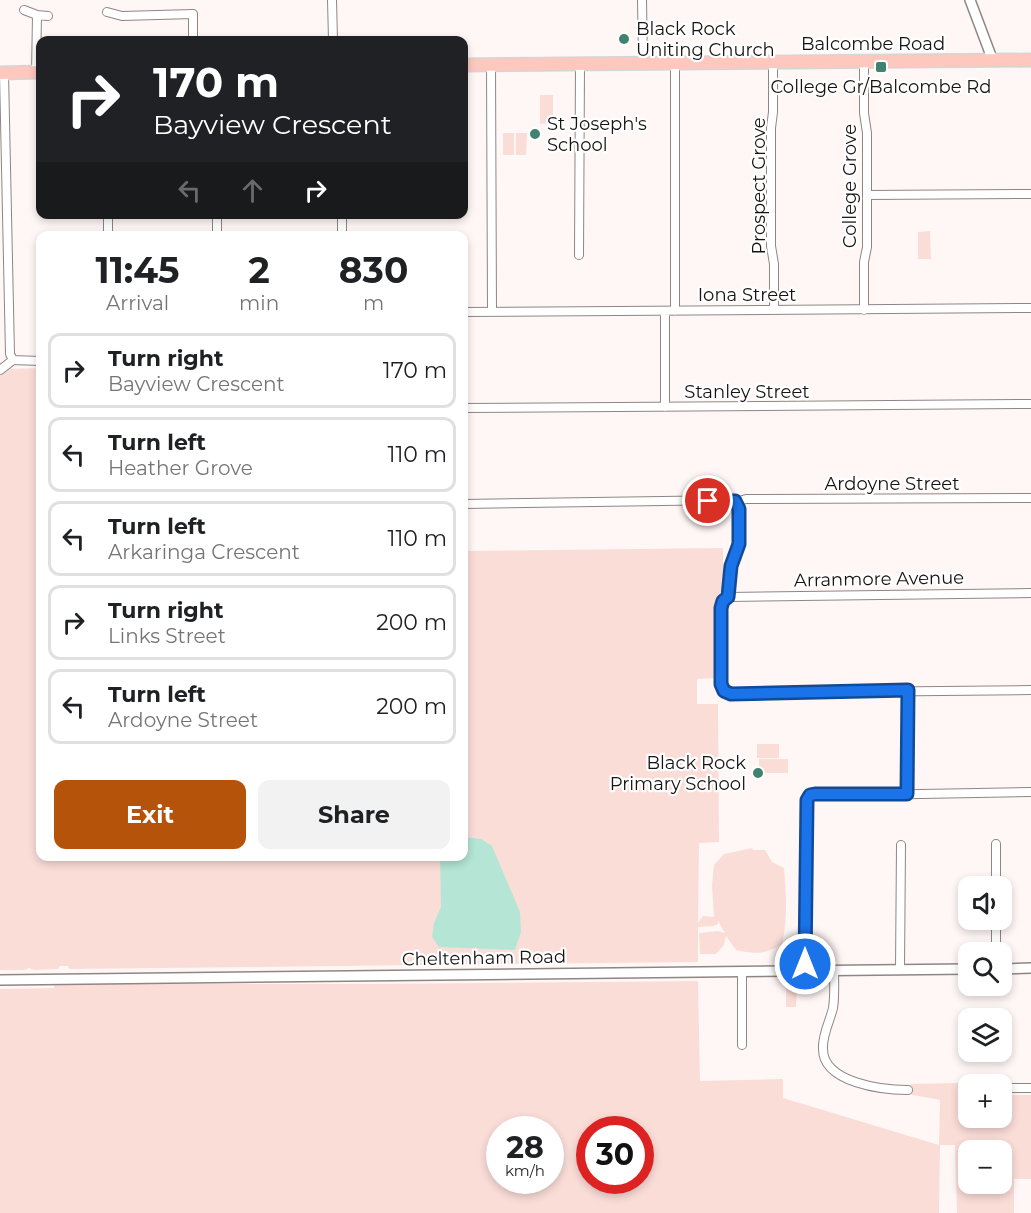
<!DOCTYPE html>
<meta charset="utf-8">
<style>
body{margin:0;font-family:Montserrat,sans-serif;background:#f2f2f2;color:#202124;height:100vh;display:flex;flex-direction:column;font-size:22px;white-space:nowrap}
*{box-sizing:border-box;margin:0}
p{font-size:20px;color:#757577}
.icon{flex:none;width:33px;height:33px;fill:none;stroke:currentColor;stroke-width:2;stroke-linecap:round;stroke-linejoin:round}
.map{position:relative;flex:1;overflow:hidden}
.panel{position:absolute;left:36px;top:231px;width:432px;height:630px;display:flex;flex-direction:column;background:#fff;border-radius:12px;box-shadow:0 3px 9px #0003}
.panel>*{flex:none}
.guide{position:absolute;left:36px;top:36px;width:432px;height:183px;border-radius:12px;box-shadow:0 3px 9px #0003;background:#202124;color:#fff;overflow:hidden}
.controls{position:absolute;left:958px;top:876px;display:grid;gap:12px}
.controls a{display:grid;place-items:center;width:54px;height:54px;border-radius:12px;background:#fff;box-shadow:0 3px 9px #0003;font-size:30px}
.speed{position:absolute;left:486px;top:1116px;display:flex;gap:12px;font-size:30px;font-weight:700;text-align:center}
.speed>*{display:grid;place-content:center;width:78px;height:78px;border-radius:50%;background:#fff;box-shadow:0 3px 9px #0003;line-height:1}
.speed small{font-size:15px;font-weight:400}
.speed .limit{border:9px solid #d22;background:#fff;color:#111}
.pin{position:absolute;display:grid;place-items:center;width:51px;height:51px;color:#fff;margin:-26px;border:3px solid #fff;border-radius:50%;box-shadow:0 2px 6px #0007}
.me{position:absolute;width:66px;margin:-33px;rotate:0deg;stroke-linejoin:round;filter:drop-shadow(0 0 4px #0008)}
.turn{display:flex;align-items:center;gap:21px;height:126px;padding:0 18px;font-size:27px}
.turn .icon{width:78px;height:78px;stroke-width:2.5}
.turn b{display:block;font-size:42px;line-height:51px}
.lanes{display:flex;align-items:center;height:57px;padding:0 18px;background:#0003;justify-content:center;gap:30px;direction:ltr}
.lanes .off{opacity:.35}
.eta{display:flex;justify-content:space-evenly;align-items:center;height:102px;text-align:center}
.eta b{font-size:36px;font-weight:700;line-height:42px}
.button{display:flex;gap:12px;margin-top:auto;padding:12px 18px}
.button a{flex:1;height:69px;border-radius:12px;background:#b45309;color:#fff;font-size:24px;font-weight:700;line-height:69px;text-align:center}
.button a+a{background:#f2f2f2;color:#202124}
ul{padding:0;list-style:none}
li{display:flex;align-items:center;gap:18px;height:75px;margin:0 12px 9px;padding:0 6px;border:3px solid #e0e0e0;border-radius:12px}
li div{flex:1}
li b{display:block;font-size:22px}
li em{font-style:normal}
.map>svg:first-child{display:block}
.green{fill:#fbddd8;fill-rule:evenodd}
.water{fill:#b4e5d5}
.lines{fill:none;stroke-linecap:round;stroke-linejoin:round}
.minor-casing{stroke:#8f8684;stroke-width:10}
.tertiary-casing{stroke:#8f8684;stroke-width:12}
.primary-casing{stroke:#d5d5d5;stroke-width:15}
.minor{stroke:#fff;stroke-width:8}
.tertiary{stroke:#fff;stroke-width:9}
.primary{stroke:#fec8bf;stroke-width:12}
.route-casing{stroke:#114b97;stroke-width:15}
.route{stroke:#1a73e8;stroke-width:10}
.poi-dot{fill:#41816f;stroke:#fff;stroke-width:2}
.labels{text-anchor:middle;stroke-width:4.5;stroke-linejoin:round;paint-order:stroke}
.poi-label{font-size:18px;fill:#171313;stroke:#fff;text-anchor:start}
.street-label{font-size:18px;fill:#171313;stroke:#fff}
</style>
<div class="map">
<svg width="1031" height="1213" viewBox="0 0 1031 1213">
<rect width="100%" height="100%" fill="#fff7f5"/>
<path class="green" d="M540 95H553V123L540 124Z
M503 133H514V155H503Z
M516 133H527L526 155H516Z
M930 231 931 259H918V232Z
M40 368V856H464V551L723 548V587L716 601 718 678 697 679V704H718L719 842 699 843 698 923 703 916 714 917 712 885 714 865 724 854 752 848 753 850H765L772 862 784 868C786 893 788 919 782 944 765 955 754 954 736 950L726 936 724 945 716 954H700L699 933 718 931 725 933 718 921V924L713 926 698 927V962L69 969 68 966H60L58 969 34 970 29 968 25 970H0V373H4L9 369Z
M757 744H779V758H757Z
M759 759H788V773H759Z
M698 981 700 1081 783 1079V1098L939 1145 940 1100 908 1094 911 1084 958 1083V1095L969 1096V1118H1002V1095H1031V1179H1014V1213H957L955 1145H940L939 1213H0V989L54 988V984H377ZM500 1130H550V1180H500ZM590 1130H640V1180H590ZM969 1150H1002V1184H969Z
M786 984H797L796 1007H786Z"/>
<path class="water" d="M464 837 481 839 492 846 520 912 521 932 515 950 439 947 432 937 434 923 441 907 440 857 464 856Z"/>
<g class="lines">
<defs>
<path id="minor" d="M332 0 333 40
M642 0 643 63
M24 10 37 15
M107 12 122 16 193 14V40
M773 62V112L771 128V246L774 264V310
M864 62V113L867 133V247L864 262V310
M491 64 492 312
M4 73 10 354 13 360
M36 73 37 15 48 16
M867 195 1031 194
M108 214V236
M217 214V236
M342 214V236
M579 255 580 64
M675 311V63
M464 312 1031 308
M13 360 40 361
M0 370 13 360
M665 407V311
M464 408 1031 404
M736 502 746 499 1031 498
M464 504 731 500 739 504
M739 505V544L731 566 728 597 723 601 721 608V684L724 691 728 693 1031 690
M728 597 1031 593
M907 794 908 690
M996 886V844
M996 952V920
M900 969 901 845
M834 970C834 983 835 996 833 1008 830 1021 822 1035 823 1049 823 1083 883 1090 908 1090
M742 971V1045
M805 971 807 801 810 796 1031 792
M1002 1088H1031
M967 1089H969"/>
<path id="tertiary" d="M970 0 993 61
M1002 969 1031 968
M0 980 969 969"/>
<path id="primary" d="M464 65 1031 60
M0 73 40 72"/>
</defs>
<use href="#minor" class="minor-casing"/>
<use href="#tertiary" class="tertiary-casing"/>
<use href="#primary" class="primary-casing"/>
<use href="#minor" class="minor"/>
<use href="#tertiary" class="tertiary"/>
<use href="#primary" class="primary"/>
</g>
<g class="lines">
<defs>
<path id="route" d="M708 501H735L739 509V544L731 566 728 597 723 601 721 608V684L724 691 731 694 908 690 907 794H815L810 795 807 800 805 964"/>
</defs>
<use href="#route" class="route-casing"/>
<use href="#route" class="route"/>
</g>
<g class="poi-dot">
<circle cx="624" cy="39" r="6"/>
<rect x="875" y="61" width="12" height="12" rx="3"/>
<circle cx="535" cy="134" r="6"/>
<circle cx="758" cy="773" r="6"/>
</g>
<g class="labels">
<g class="poi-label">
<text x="636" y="35">Black Rock<tspan x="636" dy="21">Uniting Church</tspan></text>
<text x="881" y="93" text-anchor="middle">College Gr/Balcombe Rd</text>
<text x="547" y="130">St Joseph's<tspan x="547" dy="21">School</tspan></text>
<text x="746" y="769" text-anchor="end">Black Rock<tspan x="746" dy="21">Primary School</tspan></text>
</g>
<g class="street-label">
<text x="873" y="50">Balcombe Road</text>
<text transform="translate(759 186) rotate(-90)" y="6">Prospect Grove</text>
<text transform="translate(850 186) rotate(-90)" y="6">College Grove</text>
<text x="747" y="301">Iona Street</text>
<text x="747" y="398">Stanley Street</text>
<text x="892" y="490">Ardoyne Street</text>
<text transform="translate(879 579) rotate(-1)" y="6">Arranmore Avenue</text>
<text transform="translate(484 958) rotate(-1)" y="6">Cheltenham Road</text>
</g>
</g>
</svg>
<div class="controls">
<a><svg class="icon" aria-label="sound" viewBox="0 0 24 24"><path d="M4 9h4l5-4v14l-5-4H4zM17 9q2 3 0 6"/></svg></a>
<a><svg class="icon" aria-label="search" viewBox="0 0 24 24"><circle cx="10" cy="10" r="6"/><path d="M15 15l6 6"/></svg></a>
<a><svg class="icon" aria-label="layers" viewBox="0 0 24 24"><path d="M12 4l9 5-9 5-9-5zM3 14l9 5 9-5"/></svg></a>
<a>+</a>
<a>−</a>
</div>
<div class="speed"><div>28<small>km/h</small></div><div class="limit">30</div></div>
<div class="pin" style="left:708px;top:501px;background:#d93025"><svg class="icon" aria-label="arrive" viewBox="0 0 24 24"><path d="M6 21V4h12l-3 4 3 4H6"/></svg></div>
<svg class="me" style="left:805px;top:964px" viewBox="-20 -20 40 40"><circle r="17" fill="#1a73e8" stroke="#fff" stroke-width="3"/><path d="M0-11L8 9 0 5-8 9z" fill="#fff"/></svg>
<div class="guide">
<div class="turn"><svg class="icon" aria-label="right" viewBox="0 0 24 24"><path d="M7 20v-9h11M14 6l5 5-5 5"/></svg><div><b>170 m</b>Bayview Crescent</div></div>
<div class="lanes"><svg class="icon off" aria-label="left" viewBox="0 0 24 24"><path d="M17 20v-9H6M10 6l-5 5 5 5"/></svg><svg class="icon off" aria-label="ahead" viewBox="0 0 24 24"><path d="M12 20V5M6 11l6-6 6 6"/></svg><svg class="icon" aria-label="right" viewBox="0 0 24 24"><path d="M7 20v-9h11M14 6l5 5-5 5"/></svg></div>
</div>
<section class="panel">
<div class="eta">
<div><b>11:45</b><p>Arrival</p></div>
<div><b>2</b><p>min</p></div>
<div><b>830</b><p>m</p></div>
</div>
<ul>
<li><svg class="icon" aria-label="right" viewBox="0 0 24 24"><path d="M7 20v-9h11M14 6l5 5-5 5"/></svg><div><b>Turn right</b><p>Bayview Crescent</p></div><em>170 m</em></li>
<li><svg class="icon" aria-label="left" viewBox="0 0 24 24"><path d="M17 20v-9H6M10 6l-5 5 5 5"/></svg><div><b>Turn left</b><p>Heather Grove</p></div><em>110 m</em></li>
<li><svg class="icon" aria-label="left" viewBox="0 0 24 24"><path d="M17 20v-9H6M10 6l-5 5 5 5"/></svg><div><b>Turn left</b><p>Arkaringa Crescent</p></div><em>110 m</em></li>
<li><svg class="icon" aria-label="right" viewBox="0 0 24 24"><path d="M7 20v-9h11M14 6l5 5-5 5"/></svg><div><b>Turn right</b><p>Links Street</p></div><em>200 m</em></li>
<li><svg class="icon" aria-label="left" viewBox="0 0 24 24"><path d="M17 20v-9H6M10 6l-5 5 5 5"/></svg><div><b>Turn left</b><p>Ardoyne Street</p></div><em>200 m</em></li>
</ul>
<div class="button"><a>Exit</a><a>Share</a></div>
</section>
</div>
